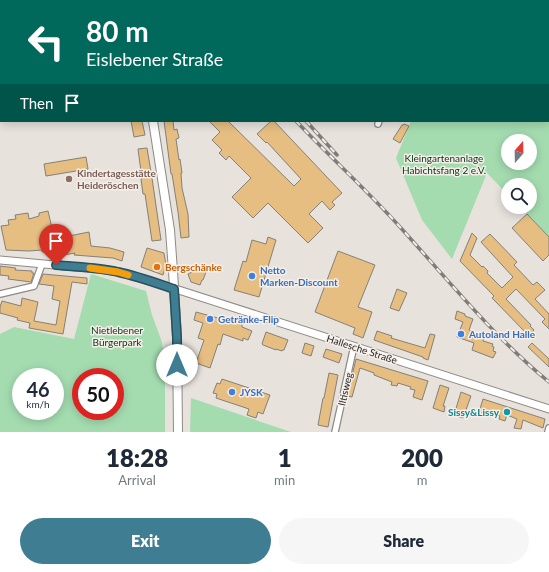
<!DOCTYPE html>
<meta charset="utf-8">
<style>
body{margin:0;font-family:Lato,sans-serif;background:#f6f6f7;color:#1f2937;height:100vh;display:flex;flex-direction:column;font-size:15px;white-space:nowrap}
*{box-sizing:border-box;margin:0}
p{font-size:13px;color:#747a83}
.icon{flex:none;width:22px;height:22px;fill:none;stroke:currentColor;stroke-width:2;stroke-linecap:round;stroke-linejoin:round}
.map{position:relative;height:432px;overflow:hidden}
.details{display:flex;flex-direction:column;background:#fff;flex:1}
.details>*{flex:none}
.top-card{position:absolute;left:0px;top:0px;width:549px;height:122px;box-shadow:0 2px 10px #0003;background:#00695c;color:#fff;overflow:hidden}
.needle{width:26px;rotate:20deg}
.fabs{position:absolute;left:501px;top:134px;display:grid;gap:8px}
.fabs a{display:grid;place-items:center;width:36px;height:36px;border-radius:50%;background:#fff;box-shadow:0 2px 10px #0003;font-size:20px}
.speed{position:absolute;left:12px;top:368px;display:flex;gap:8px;font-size:20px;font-weight:700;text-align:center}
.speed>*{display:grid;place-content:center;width:52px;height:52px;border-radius:50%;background:#fff;box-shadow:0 2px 10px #0003;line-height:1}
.speed small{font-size:10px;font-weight:400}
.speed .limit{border:6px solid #d22;background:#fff;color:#111}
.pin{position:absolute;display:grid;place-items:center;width:34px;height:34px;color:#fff;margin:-41px -17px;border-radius:50% 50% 50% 0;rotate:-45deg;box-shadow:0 0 4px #0007}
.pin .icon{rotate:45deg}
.me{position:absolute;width:44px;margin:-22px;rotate:0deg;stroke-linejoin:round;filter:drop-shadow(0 0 3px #0008)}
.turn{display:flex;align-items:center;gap:14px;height:84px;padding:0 20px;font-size:18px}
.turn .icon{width:52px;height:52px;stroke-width:2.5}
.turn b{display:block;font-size:28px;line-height:34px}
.then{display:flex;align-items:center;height:38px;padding:0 20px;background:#0003;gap:8px;font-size:15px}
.eta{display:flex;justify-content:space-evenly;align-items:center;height:68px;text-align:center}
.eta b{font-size:24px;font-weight:800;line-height:28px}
.cta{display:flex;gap:8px;margin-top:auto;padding:8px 20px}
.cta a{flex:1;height:46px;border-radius:24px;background:#3e7d92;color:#fff;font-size:16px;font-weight:800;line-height:46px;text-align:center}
.cta a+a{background:#f6f6f7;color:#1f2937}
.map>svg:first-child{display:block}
.green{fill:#a4dcb0;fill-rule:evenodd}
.building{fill:#e6be82;stroke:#84807a}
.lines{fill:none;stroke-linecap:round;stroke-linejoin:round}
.minor-casing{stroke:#8f8a85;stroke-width:8}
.tertiary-casing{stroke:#8f8a85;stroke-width:9}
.secondary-casing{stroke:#8f8a85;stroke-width:10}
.minor{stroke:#fff;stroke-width:5.5}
.tertiary{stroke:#fff;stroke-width:7}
.secondary{stroke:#fff;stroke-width:8}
.rail-casing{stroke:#807c78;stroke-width:3.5}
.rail{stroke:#f5efe9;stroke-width:2;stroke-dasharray:6;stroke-linecap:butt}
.route-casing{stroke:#28515f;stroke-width:10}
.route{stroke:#3e7d92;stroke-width:7}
.slow{stroke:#f59e0b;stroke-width:7}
.education-dot{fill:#8d6e63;stroke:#f5efe9;stroke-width:1.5}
.food-dot{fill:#e8710a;stroke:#f5efe9;stroke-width:1.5}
.shop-dot{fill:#3f7fe0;stroke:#f5efe9;stroke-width:1.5}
.culture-dot{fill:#0f9aa8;stroke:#f5efe9;stroke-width:1.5}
.labels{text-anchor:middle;stroke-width:3;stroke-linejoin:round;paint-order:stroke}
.park-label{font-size:10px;fill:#053416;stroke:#f5efe9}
.education-label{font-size:10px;font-weight:bold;fill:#785e54;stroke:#f5efe9;text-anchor:start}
.food-label{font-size:10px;font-weight:bold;fill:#c56008;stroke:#f5efe9;text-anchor:start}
.shop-label{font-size:10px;font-weight:bold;fill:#366cbe;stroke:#f5efe9;text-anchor:start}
.street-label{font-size:10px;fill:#282624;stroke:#f5efe9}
.culture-label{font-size:10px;font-weight:bold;fill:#0d838f;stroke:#f5efe9;text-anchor:end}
</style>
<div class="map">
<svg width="549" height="432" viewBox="0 0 549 432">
<rect width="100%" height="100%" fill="#e7e2dc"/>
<path class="green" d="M460 0H549V237L520 207H530V185H508V195L487 173 452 259 422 220 396 158 411 121H548V1H460ZM508 141H530V163H508Z
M91 274 146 291 152 315 162 342 165 370V432H0V334L14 327 74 339ZM21 377H55V411H21ZM81 377H115V411H81Z
M191 398 291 432H190Z"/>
<path class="building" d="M131 121H142L145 135 134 137Z
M164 121H173L174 130 177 129 179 138 176 139 179 160 180 159 182 173H181L182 188 188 214 189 237 181 238 178 212 172 174H171Z
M209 121H228L294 186 301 179 267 142 266 143 257 134 271 121H274L342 193 332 202 335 205 330 210 322 201 309 214 323 228 308 243 268 203 253 218 232 197 251 178 229 156 226 160 219 153 222 150 212 140 220 132Z
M404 124 409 126 400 143 393 139 402 125H403Z
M147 148 152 178 161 240 152 241 145 194H143L141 179H142L138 149Z
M86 157 88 169 46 176 44 164Z
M48 211 52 228 57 227 58 234 63 233 64 237 89 232 91 246 110 248 124 252 122 261 113 258 74 255 75 253 64 255 62 244 49 247 50 251 42 252V250L29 251 6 250 1 226 9 225 8 220 16 219 15 215 28 213 29 219 39 216V213Z
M527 214 549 237V255L543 261 512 228Z
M472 233 477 238 470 255 482 267 483 266 488 271 487 273 502 288 513 277 481 242 490 234 517 262 514 265 533 285 537 282 545 290 535 299 549 314V329L542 322 545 319 516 289 506 299 531 325 530 326 534 330 529 336 492 298 494 296 460 261Z
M268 237 276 240 259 297 234 290 243 261 246 262 252 240 266 244Z
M147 248 164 253 166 265 163 275 141 267Z
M338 251 375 265 358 307 372 312 363 338 353 334 355 328 315 312Z
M0 266 16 268 15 270 32 271V273H34L31 282 8 279 9 276 0 275Z
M194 268 206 272 203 280H202L200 285 191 282 188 274 192 272Z
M43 274 87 278V284L72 282 63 334 29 328 30 323 17 320 18 318 0 313V307L2 301 21 306 22 298 38 302 34 321 56 325 60 301 52 299 54 286 39 284Z
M397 289 407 293 399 311 390 308Z
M457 311 465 314V316L473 319 469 330 485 336 483 341 493 344 492 346 494 347 493 351 496 352 493 358 472 350 474 343 457 337 463 322 455 319Z
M196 312 236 323 237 322 242 324V327L252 331 248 340 243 338V341L223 334 220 345 218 344 210 368 196 363 204 340 198 338 203 323 194 320Z
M377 331 392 336 391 338 425 348 430 334 435 335 428 360 423 358V357L374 340Z
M266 332 288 340 284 350H283L282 351 276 349V350L263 345 262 344Z
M305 343 314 346 311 356 302 353Z
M532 343 549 359V367L528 347Z
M326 349 342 354 339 363 323 357Z
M356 359 428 381 422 400 413 397 415 390 410 389 411 387 398 383 397 386 391 385 392 382 374 375V373L360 368 352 397 347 396Z
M329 373 338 375 328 427 318 425 323 398H324Z
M222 379 270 395 263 414 258 412 256 418 247 415 249 409 216 398 217 394 213 393 217 383 220 384Z
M440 385 449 388 443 406H445L444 412 433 408Z
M461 392 471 396 463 418 454 415Z
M483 399 545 419 543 428 523 420 521 429 514 428 517 419 507 415 505 421 499 419 500 416 488 412 487 415 479 412Z"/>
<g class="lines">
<defs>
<path id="minor" d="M425 1V0
M378 124 379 121
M0 294 34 286 42 264
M335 432 354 346
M548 432 549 428"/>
<path id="tertiary" d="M0 260 99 269 118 272 160 284 549 409"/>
<path id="secondary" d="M129 0 130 1
M153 121 170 230 173 271 177 337 178 432"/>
</defs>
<use href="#minor" class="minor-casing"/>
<use href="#tertiary" class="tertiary-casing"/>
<use href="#secondary" class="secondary-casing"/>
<use href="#minor" class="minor"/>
<use href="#tertiary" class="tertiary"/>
<use href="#secondary" class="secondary"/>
<defs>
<path id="rail" d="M181 0 182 1
M195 0 196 1
M296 121C330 157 367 190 400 227 448 280 494 337 549 382
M306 121 337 155"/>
</defs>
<use href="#rail" class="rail-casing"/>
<use href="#rail" class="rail"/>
</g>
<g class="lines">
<defs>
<path id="route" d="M56 265C76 267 98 267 118 272 137 276 156 283 174 289L177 338V365"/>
</defs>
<use href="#route" class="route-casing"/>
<use href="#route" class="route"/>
<path class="slow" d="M90 268 118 272 128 275"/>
</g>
<circle class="education-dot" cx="69" cy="179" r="4"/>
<circle class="food-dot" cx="157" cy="267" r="4"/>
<g class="shop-dot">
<circle cx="252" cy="276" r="4"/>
<circle cx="210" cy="319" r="4"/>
<circle cx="461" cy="334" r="4"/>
<circle cx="232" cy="392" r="4"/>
</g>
<circle class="culture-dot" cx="507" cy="412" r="4"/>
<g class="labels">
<g class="park-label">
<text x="444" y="162">Kleingartenanlage<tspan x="444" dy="12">Habichtsfang 2 e.V.</tspan></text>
<text x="117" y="334">Nietlebener<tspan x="117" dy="12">Bürgerpark</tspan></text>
</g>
<g class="education-label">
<text x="77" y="177">Kindertagesstätte<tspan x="77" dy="12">Heideröschen</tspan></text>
</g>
<g class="food-label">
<text x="165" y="271">Bergschänke</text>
</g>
<g class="shop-label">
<text x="260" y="274">Netto<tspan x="260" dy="12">Marken-Discount</tspan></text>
<text x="218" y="323">Getränke-Flip</text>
<text x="469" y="338">Autoland Halle</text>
<text x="240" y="396">JYSK</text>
</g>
<g class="street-label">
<text transform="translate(362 349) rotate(18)" y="4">Hallesche Straße</text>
<text transform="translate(345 389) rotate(-77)" y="4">Iltisweg</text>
</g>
<g class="culture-label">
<text x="499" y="416">Sissy&amp;Lissy</text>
</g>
</g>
</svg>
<div class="fabs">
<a><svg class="needle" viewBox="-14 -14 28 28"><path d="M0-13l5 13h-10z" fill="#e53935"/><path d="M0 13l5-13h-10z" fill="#747a83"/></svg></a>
<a><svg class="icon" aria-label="search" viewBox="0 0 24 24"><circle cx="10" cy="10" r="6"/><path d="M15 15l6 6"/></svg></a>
</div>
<div class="speed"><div>46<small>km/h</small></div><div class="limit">50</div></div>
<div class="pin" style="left:56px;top:265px;background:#d93025"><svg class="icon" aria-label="arrive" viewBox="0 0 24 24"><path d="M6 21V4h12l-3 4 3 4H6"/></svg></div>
<svg class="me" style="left:177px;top:365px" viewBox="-20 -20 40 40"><circle r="19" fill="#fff"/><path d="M0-13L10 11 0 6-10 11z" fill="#3e7d92"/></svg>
<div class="top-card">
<div class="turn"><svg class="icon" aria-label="left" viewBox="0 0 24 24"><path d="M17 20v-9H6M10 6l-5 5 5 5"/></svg><div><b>80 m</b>Eislebener Straße</div></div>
<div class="then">Then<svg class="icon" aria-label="arrive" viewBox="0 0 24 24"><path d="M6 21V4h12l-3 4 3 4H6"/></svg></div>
</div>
</div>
<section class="details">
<div class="eta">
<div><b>18:28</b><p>Arrival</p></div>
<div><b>1</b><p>min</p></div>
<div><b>200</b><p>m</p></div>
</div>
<div class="cta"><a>Exit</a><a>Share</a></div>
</section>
